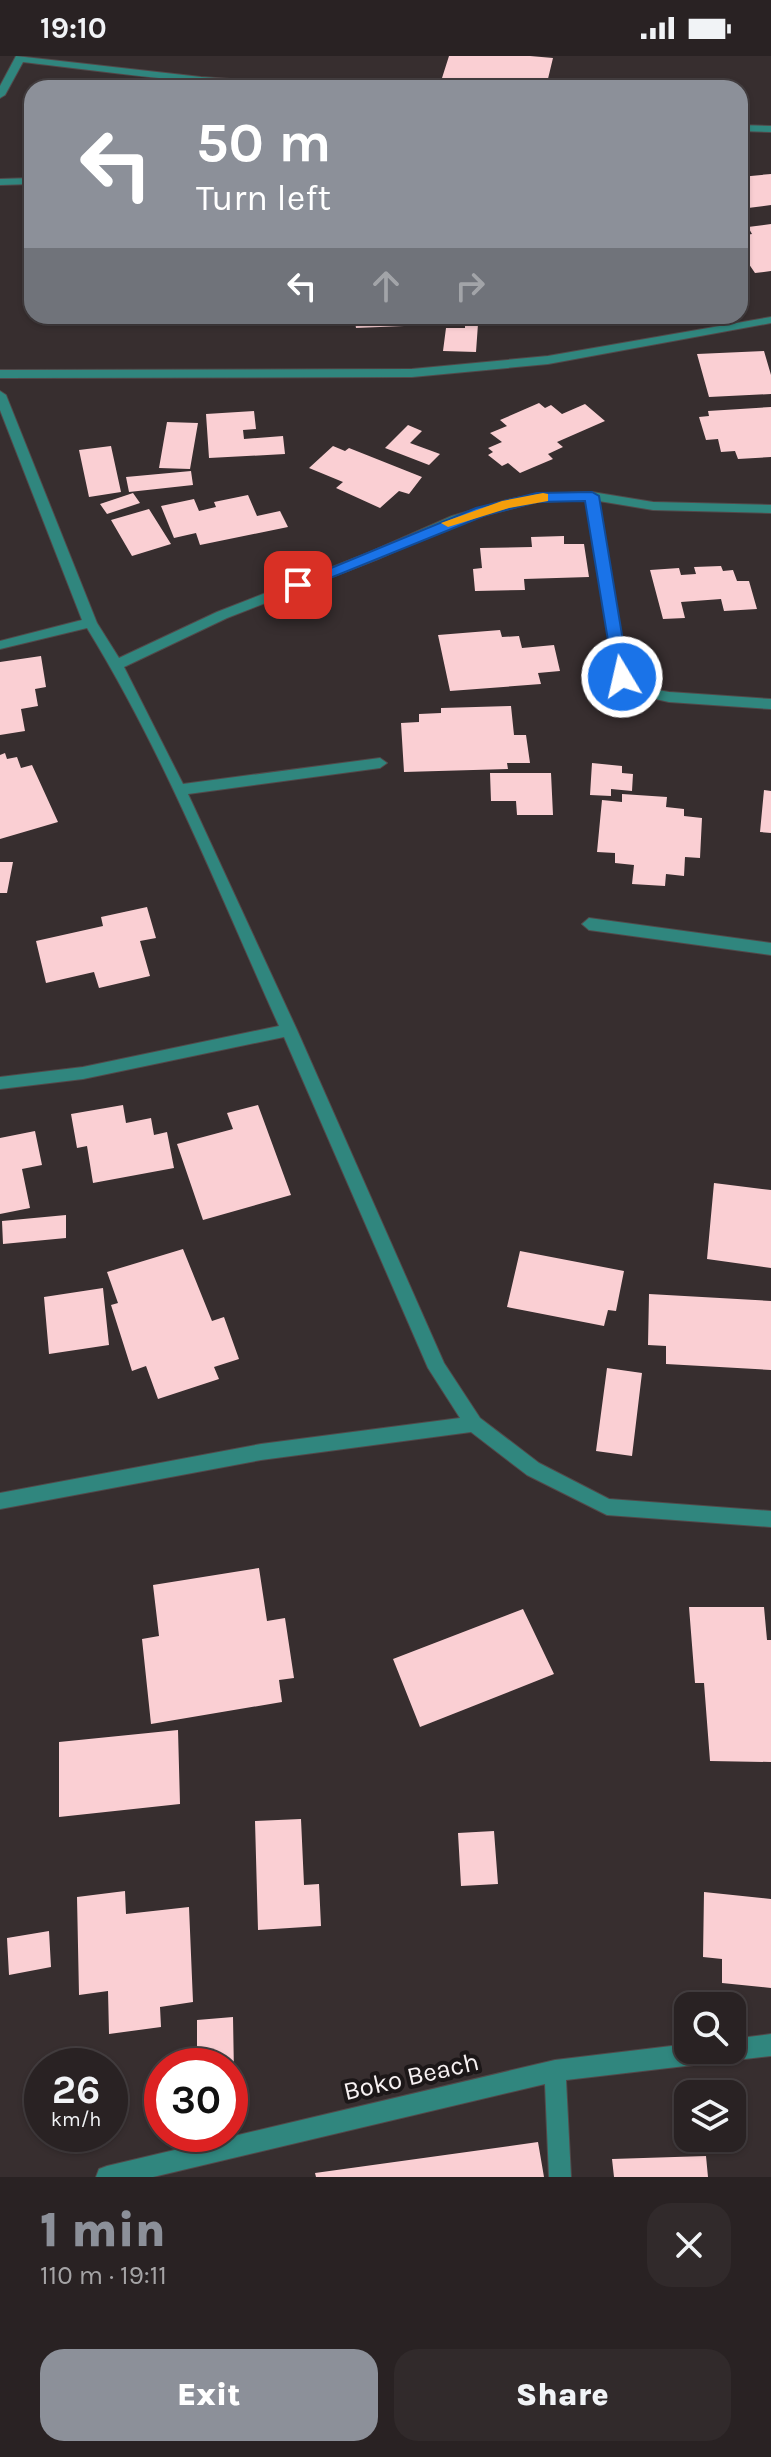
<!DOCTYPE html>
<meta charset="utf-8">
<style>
body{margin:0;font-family:Karla,sans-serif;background:#312a2b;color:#f1f3f6;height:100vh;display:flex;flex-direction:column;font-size:30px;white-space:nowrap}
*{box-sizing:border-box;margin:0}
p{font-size:26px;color:#a5a4a6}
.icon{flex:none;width:44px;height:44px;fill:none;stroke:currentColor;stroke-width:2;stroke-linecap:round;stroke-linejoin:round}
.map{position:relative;height:2121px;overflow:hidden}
.panel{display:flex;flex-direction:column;background:#292223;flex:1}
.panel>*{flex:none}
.hud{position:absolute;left:24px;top:24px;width:724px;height:244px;border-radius:24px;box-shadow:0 2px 6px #0004,0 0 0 2px #453f41;background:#8c9099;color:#fff;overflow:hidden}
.controls{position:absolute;left:674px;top:1936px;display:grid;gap:16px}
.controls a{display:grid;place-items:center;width:72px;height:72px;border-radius:16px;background:#292223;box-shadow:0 2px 6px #0004,0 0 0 2px #453f41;font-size:40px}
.speed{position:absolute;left:24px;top:1992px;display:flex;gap:16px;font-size:40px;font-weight:700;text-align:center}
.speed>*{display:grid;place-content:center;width:104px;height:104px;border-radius:50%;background:#292223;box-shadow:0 2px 6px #0004,0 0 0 2px #453f41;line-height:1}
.speed small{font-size:20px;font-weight:400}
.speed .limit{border:12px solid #d22;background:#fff;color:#111}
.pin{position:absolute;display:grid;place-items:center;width:68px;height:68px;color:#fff;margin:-34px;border-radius:16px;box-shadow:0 4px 12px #0006}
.me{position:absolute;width:88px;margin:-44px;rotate:351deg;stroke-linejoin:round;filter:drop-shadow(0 0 6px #0008)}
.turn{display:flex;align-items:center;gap:28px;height:168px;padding:0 40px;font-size:36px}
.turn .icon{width:104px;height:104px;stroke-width:2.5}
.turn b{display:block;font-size:56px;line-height:68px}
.lanes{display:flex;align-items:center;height:76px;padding:0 40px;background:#0003;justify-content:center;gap:40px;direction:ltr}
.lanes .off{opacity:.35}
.round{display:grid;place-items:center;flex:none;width:84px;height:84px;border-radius:24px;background:#312a2b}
.head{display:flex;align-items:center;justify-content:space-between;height:136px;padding:0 40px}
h1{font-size:48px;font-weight:800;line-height:60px;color:#8c9099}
.cta{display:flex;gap:16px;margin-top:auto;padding:16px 40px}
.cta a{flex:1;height:92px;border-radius:24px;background:#8c9099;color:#fff;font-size:32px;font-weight:800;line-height:92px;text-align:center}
.cta a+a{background:#312a2b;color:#f1f3f6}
.status{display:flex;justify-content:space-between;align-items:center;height:56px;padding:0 40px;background:#292223;direction:ltr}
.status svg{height:22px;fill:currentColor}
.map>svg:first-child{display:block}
.building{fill:#facfd3}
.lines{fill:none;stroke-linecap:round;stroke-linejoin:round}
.minor-casing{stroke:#52494a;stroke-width:2}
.minor{fill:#30867e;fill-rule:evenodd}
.route{fill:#1a73e8;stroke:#114b97;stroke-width:2}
.slow{fill:#f59e0b}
.labels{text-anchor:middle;stroke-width:8;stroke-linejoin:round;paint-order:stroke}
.near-street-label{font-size:26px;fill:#f7f1f2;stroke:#1c1718}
</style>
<div class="status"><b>19:10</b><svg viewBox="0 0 49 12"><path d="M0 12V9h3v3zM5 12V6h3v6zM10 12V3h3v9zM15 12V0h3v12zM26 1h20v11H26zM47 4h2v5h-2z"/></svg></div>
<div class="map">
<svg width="771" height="2121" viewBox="0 0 771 2121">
<rect width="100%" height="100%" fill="#372e2f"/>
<path class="building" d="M449 0H530L553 2 546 31 502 32 473 29 474 25 442 22Z
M771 118V149L740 153V121Z
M771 168V215L755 217 740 195V180L752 178 748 171Z
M354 260H402L404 270 356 272Z
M465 267 478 268 476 296 443 295 446 272H465Z
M764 295 771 319V338L709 341 697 298Z
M539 347 545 352 551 349 562 358 585 348 605 365 557 386 563 391 548 398 553 403 534 411 520 417 508 407 502 410 488 399 493 396 488 392 502 386 490 377 507 370 500 364Z
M771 351V401L738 403 735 395 721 396 718 383 706 384 699 361 709 360 708 355Z
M254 355 256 373 243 374 244 383 283 380 285 398 209 402 206 358Z
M167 366 198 367 190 413 159 412Z
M408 369 422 375 410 387 440 398 429 409 385 392Z
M111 390 121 436 89 441 79 394Z
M333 390 345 395 349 392 422 421 409 438 399 435 380 452 336 432 343 426 309 412Z
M191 415 193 429 129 436 126 421Z
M133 437 140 447 107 458 100 448Z
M248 439 257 460 280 455 288 471 200 489 196 477 174 482 161 450 194 443 199 455 216 451 214 446Z
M149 453 171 488 132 500 111 464Z
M564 480V488H584L589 521 524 523 525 534 475 535 473 513 482 512 480 492 532 491 531 481Z
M721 510 723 515 733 514 737 525H749L757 553 724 555 721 543 681 546 685 562 663 563 650 514 679 512 681 519 696 518 694 511Z
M500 574 502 581 519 580 522 592 554 589 560 615 538 617 541 628 450 635 438 579Z
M41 600 46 631 35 633 38 650 21 653 25 675 0 679V606Z
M511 650 514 679H526L530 707H507L508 713 404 716 401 667 419 666V658L441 657V652Z
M5 697 7 703 17 701 21 712 32 709 58 766 0 783V699Z
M592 707 622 710V717L633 718 632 735 611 733V740L590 739Z
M490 717H551L553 759H517L516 745H491Z
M764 734 771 735V777L760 776Z
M622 738 667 741 666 751 684 753V760L702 762 700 802 685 801 684 820 666 818 665 830 632 828 634 809 615 807V797L597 796 602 744 622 746Z
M0 806H13L7 837H0Z
M147 851 156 882 140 885 150 920 99 932 94 916 46 927 36 885 103 870 101 861Z
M123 1049 126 1067 151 1062 154 1079 167 1076 174 1112 93 1127 87 1090 77 1092 71 1058Z
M258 1049 291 1139 203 1164 177 1088 233 1073 227 1057Z
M35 1075 42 1109 22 1113 30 1152 0 1158V1082Z
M714 1127 771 1134V1212L707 1203Z
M66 1159V1182L3 1188 2 1165Z
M183 1193 212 1265 224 1261 239 1303 214 1311 219 1323 158 1343 146 1310 132 1315 111 1249 118 1247 107 1216Z
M520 1195 624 1215 616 1255 608 1254 604 1270 507 1251Z
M103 1232 109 1289 49 1298 44 1241Z
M649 1238 771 1245V1314L666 1308V1290L648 1289Z
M607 1312 642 1317 632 1400 596 1395Z
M259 1512 267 1565 285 1562 294 1622 279 1624 282 1646 151 1668 142 1583 159 1580 153 1529Z
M689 1551H764L767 1584H771V1706L710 1705 704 1627H695Z
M523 1553 554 1618 420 1671 393 1603Z
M178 1674 180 1748 59 1761V1686Z
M301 1763 304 1829 319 1828 321 1870 258 1874 255 1765Z
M494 1775 498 1828 461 1830 458 1777Z
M125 1835 126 1858 189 1851 193 1946 160 1951 161 1971 109 1978 108 1935 79 1939 77 1841Z
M704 1836 771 1843V1932L722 1927V1903L703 1901Z
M49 1875 51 1911 9 1919 7 1882Z
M233 1961 234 2018H230V2010H197V1964Z
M538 2086 544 2121H316L315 2117Z
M706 2100 708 2121H614L612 2103Z"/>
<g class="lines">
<defs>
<path id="minor" d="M16 0 201 21 319 29 324 32C223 32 123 18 23 6L5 39 0 42V30Z
M740 69 771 70V76L740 75Z
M32 122V128L0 129V123Z
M771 261V267L548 308 412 321 0 322V314L412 313 548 300Z
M0 335 6 339 97 567 119 602 217 556 368 497 452 460 507 444 537 438 592 436 653 446 771 449V457L653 454 599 445 628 619 642 631 669 636 771 643V653L669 646 633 638 617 624 586 444 537 446 460 466 378 503 227 562 124 611 183 728 380 702 387 707 380 712 188 738 297 974 444 1307 480 1362 539 1407 609 1443 771 1455V1471L607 1459 527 1419 471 1376 261 1404 0 1453V1437L261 1388 460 1362 428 1312 284 981 83 1023 0 1033V1021L83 1011 279 970C219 837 164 697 87 572L0 593V585L82 564 0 354Z
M589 862 771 887V899L589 874 582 868Z
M771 1978V2000L566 2024 571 2121H549L545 2028 153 2121H96L99 2113 107 2110 555 2004 688 1988V1994H732V1983Z"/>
</defs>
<use href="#minor" class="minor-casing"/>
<use href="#minor" class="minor"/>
</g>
<path class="route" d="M592 436 599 440 629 621 627 625H616L614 621 585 445 537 446 486 459 303 533H292L290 529 476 452 537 437Z"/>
<path class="slow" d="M543 437 548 438V445L509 452 448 471 441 467 502 445Z"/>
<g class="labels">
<g class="near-street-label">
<text transform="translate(411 2020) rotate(-13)" y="9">Boko Beach</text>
</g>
</g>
</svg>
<div class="controls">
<a><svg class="icon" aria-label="search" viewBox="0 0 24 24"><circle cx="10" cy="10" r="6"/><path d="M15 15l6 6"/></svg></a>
<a><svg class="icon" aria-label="layers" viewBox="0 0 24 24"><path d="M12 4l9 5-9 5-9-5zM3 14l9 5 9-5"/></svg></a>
</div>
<div class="speed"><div>26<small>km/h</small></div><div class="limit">30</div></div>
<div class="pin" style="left:298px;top:529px;background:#d93025"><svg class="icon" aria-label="arrive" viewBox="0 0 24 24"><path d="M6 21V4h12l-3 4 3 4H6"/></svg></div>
<svg class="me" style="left:622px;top:621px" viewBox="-20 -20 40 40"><circle r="17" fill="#1a73e8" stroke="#fff" stroke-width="3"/><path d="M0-11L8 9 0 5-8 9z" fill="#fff"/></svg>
<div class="hud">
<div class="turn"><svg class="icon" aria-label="left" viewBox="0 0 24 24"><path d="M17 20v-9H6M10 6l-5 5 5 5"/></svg><div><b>50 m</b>Turn left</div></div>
<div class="lanes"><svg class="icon" aria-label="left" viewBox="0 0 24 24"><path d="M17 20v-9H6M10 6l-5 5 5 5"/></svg><svg class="icon off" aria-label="ahead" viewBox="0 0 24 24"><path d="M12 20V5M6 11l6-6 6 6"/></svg><svg class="icon off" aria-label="right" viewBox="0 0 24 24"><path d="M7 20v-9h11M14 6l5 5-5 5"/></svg></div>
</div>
</div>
<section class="panel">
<div class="head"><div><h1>1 min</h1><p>110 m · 19:11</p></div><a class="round"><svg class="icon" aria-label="close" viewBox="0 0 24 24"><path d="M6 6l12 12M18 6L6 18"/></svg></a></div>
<div class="cta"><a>Exit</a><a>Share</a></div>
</section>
